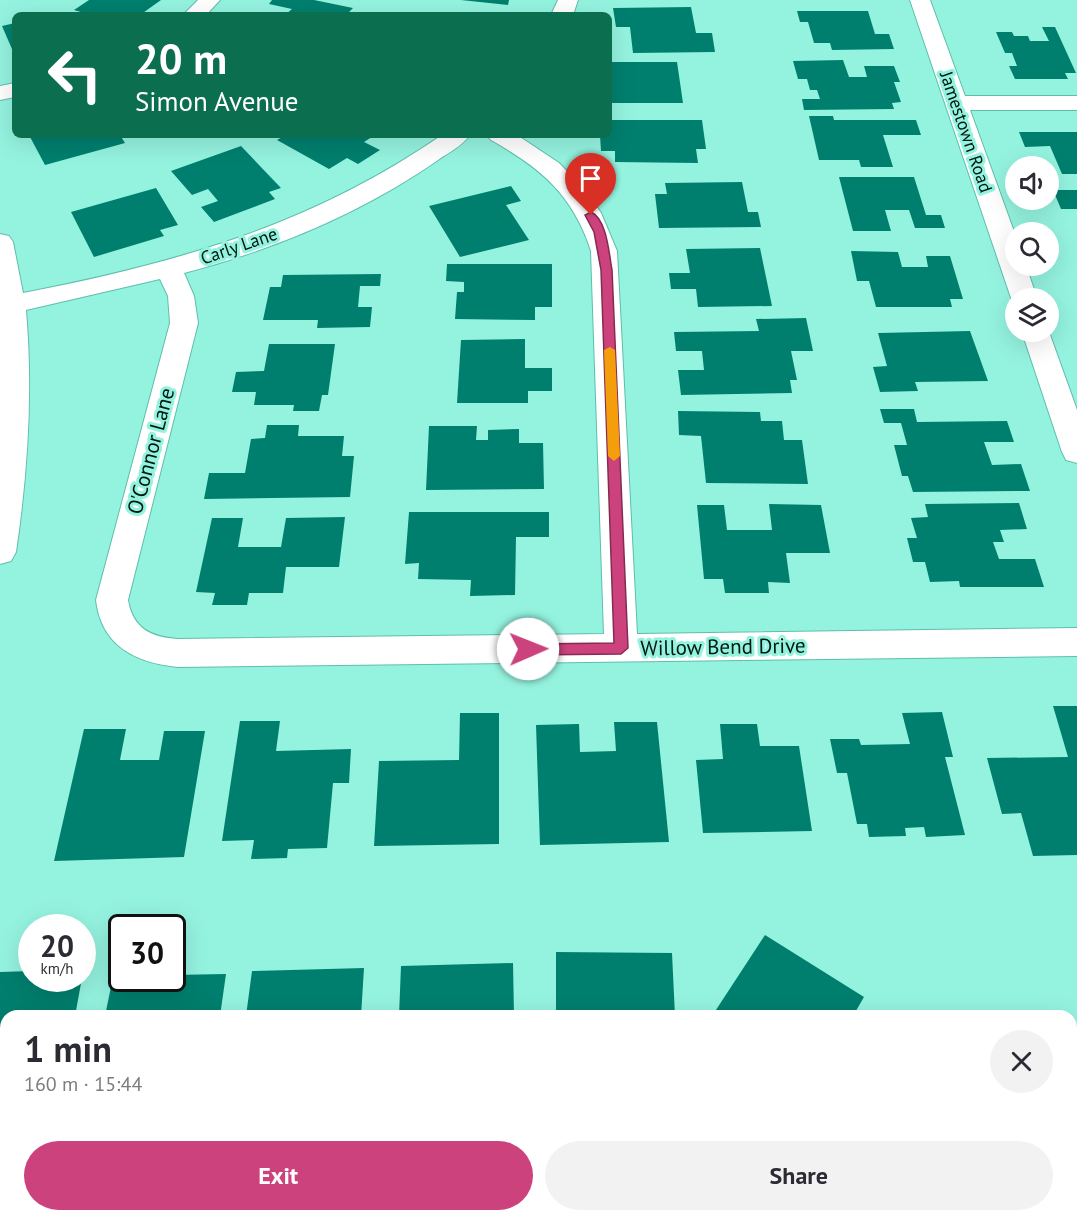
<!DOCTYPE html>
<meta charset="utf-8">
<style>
body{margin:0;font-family:"PT Sans",sans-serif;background:#f2f2f3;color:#2b2b33;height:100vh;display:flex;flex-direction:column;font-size:22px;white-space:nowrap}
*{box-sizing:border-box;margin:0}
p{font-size:20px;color:#7c7c81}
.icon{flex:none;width:33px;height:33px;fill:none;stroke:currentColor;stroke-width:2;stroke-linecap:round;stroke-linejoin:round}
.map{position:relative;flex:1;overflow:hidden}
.side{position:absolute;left:0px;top:1010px;width:1077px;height:212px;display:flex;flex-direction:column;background:#fff;border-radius:18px 18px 0 0;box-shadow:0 6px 24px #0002}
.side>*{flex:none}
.banner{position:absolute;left:12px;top:12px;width:600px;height:126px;border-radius:9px;box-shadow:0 6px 24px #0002;background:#0b6e4f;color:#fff;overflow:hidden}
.buttons{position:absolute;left:1005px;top:156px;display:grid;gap:12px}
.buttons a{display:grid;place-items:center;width:54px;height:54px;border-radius:50%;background:#fff;box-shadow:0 6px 24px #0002;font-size:30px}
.speed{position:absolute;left:18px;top:914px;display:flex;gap:12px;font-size:30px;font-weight:700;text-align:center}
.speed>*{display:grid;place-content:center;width:78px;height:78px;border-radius:50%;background:#fff;box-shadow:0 6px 24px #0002;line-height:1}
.speed small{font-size:15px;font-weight:400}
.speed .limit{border:3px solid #111;border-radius:9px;background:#fff;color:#111}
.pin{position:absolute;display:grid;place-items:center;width:51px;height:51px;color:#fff;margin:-62px -26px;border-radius:50% 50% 50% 0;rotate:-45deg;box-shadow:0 0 6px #0007}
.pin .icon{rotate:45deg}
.me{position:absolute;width:66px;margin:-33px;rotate:89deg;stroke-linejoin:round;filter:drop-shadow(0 0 4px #0008)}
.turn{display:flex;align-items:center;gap:21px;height:126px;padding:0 24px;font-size:27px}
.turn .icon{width:78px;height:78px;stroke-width:2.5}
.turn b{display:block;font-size:42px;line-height:51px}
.round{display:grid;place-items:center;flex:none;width:63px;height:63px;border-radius:32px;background:#f2f2f3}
.headline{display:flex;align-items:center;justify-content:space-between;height:102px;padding:0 24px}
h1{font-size:36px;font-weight:700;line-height:45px}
.button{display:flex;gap:12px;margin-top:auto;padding:12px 24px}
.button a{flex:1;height:69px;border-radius:36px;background:#cc427c;color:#fff;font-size:24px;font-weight:700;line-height:69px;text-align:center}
.button a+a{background:#f2f2f3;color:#2b2b33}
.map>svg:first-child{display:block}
.building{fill:#007f6e}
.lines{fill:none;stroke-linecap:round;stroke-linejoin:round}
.minor-casing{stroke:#5ebeab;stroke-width:2}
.minor{fill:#fff;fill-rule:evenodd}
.route{fill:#cc427c;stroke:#852b51;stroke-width:1.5}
.slow{fill:#f59e0b}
.labels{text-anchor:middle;stroke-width:6;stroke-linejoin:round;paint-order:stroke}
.far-street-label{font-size:18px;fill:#001712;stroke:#94f3df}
.street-label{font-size:21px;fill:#001712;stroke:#94f3df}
</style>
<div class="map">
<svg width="1077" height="1220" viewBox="0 0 1077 1220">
<rect width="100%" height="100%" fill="#94f3df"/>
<path class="building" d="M89 0H161L140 15H91L74 10Z
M272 0H314L353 8 346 15H285L292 9 269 4Z
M461 0H509L508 5Z
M691 7 696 33H712L715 52 633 53 630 27H616L613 8Z
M797 11H868L875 34H889L894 49 832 50 830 43H814L808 22H800Z
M15 23V56L2 26Z
M1042 27H1055L1076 73H1065L1068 79H1015L1009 66H1017L1012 53H1005L996 32H1012L1014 36H1028L1030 41H1049Z
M843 60 849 77H867L864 66H894L900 82H894L901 102 892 103 894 109 804 110 802 99H820L817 90H810L807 79H798L793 61Z
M609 62H677L683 103H609Z
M809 116H833L834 120H916L921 135H883L893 167H861L859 160H819Z
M609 120H702L706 149H696L698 163 615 162V151H601L600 135H609Z
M1019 132H1077V174H1062L1050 146 1025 147Z
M29 135H120L125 143 45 165Z
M286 135H375L364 142 380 150 358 164 347 158 329 169 277 140Z
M241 146 281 188 269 192 275 199 214 222 201 207 218 201 208 189 192 195 171 171Z
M839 177H914L926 215H941L945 228H915L909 210H885L891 231H853Z
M742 182 748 212H758L761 227 659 228 655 194H667L665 183Z
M511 186 521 201 506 205 529 240 460 257 429 206Z
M156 188 178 225 160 230 164 236 94 257 71 212Z
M1053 190H1077V209H1061Z
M760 248 772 306 698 307 696 289H671L669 273H690L686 249Z
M851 251 898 252 902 267H928L926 256H950L963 299H950L952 307H876L869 281H857Z
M447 264H552V307H535V320L455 319 457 292H464V282L446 281Z
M381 274 380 286H360L358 307H372L370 327 317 328 318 320H263L270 287H281L283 275Z
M806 318 813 351H791L797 380H790L792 393 681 395 678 370H704L702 351H676L674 332 759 331 756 319Z
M970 331 988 381 915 382 918 391 880 392 873 367 887 366 878 333Z
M525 339V368H552V391H528V403H457L461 340Z
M269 344H335L328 395H322L319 411H293L294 405H254L256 392H232L236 372 264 371Z
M880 409H914L917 422 1007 421 1014 442H984L992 465 1021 464 1030 491 913 492 908 476H902L894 445H907L901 423H884Z
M678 411 760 412 761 421H782L784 440H802L808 484 706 483 701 436 679 435Z
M267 425H299L298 436H344L342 456H354L350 497 204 499 209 473H245L251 439 265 438Z
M429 426H477L476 440H488V430L519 429V443H543L544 489 426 490Z
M1019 503 1027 529 1000 530 1004 542H993L999 559H1035L1044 587H960L959 581 930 582 925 562H913L907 538H917L911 518 928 517 925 504Z
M769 504 821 505 830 553H786L790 583 768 582 769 593H725L723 579H704L697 505H724L727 530H772Z
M409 512H549V537H516L515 595 470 596 471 580 418 579 419 563 405 564Z
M345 517 339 567H286L283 593H249L247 605H212L215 593 196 592 212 518H243L238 547H281L286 518Z
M1053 706H1077V855L1033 856 1021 813 1002 814 987 758 1068 757Z
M942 712 953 757H945L965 835 926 837 924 827 905 828 906 836 869 837 867 824H857L847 773H837L830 739H859L861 745 910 744 902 713Z
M460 713H499V844L374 846 379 761 459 760Z
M240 721H280L276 751 351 749 349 783H333L327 848 288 849 287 858 251 859 254 840 222 841Z
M614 722H657L669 842 540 845 536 725 579 724 580 752 616 751Z
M720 724H757L760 746H799L812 831 703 833 696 760 723 759Z
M84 729H126L120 760H159L164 731H205L184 857 54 861Z
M765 935 864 997 853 1016H712Z
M556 952 672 953 675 1016H556Z
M513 963 514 1016H399L401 966Z
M364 968 361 1016H246L252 971Z
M32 971V978H82L75 1016H6V1090H0V972Z
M226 974 220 1016H105L113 977 172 978V975Z
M909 1215H1020L1022 1220H909Z"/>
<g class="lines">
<defs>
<path id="minor" d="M198 0H220L206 15H183Z
M558 0H578L573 15H551Z
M910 0H930L965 96H1077V110H970L1016 237V266H1026L1037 298H1016V304L1011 298Z
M15 83V97L0 100V86Z
M442 135H470C462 146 448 153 438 160 362 213 273 250 184 273L194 296 198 323 128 600C133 629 151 637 178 639L604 634 591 251C573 195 541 168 491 140L487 135H517L559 163 586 191 601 213 617 251 637 634 1077 628V656L178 667C135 663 101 645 96 600L170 323 168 296 160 279 26 310C33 391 28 471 16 552L11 561 0 564V234L9 236 13 242 23 293C178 263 311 225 442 135Z
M1022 332H1049L1077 410V463L1066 460 1062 452Z
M0 1164H6V1208H0Z
M695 1215H741L744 1220H697Z"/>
</defs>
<use href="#minor" class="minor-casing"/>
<use href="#minor" class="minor"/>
</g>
<path class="route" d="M591 212C607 219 609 254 612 270L628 648 621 654 528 655 521 649 528 644 614 643 601 270 594 232 585 215Z"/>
<path class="slow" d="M610 347 615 350 620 456 614 461 608 456 604 350Z"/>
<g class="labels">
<g class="far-street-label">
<text transform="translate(966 132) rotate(71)" y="6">Jamestown Road</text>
<text transform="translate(239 246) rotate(-19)" y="6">Carly Lane</text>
</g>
<g class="street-label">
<text transform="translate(151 451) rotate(-75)" y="7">O'Connor Lane</text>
<text transform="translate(723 647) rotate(-1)" y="7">Willow Bend Drive</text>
</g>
</g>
</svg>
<div class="buttons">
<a><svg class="icon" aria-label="sound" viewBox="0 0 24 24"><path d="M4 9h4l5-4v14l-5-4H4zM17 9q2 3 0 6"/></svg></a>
<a><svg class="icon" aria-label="search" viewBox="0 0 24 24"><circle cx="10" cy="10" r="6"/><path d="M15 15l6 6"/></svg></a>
<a><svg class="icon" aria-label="layers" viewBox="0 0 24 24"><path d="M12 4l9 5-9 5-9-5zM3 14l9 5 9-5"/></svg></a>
</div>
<div class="speed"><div>20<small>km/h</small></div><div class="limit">30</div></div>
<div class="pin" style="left:591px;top:215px;background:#d93025"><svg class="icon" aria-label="arrive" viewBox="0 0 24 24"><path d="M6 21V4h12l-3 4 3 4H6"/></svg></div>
<svg class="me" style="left:528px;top:649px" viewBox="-20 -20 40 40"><circle r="19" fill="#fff"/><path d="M0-13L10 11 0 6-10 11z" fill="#cc427c"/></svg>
<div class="banner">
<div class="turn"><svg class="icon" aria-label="left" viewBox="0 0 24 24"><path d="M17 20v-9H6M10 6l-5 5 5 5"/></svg><div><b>20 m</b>Simon Avenue</div></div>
</div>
<section class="side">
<div class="headline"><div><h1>1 min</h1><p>160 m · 15:44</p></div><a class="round"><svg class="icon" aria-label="close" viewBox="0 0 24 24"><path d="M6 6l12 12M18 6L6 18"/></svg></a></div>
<div class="button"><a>Exit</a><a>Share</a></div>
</section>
</div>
